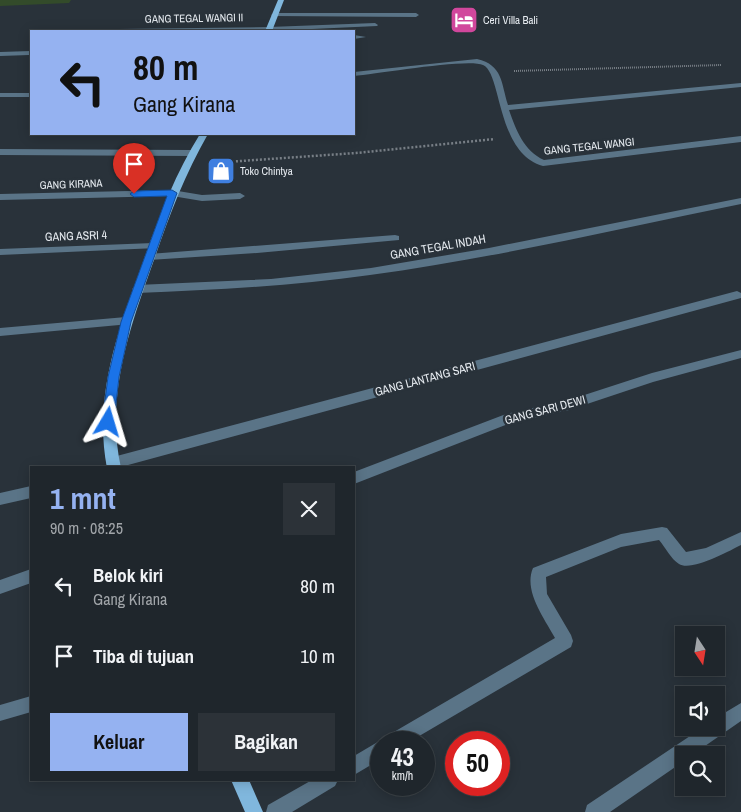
<!DOCTYPE html>
<html lang="id">
<meta charset="utf-8">
<style>
body{margin:0;font-family:"Archivo Narrow",sans-serif;background:#2c3238;color:#f1f3f6;height:100vh;display:flex;flex-direction:column;font-size:19px;white-space:nowrap}
*{box-sizing:border-box;margin:0}
p{font-size:16px;color:#a1a5a9}
.icon{flex:none;width:28px;height:28px;fill:none;stroke:currentColor;stroke-width:2;stroke-linecap:round;stroke-linejoin:round}
.map{position:relative;flex:1;overflow:hidden}
.side{position:absolute;left:30px;top:466px;width:325px;height:315px;display:flex;flex-direction:column;background:#1f262c;border-radius:0px;box-shadow:0 2px 12px #0003,0 0 0 1px #3c4348}
.side>*{flex:none}
.top-card{position:absolute;left:30px;top:30px;width:325px;height:105px;border-radius:0px;box-shadow:0 2px 12px #0003,0 0 0 1px #3c4348;background:#95b2f1;color:#111;overflow:hidden}
.needle{width:32px;rotate:168deg}
.controls{position:absolute;left:675px;top:626px;display:grid;gap:10px}
.controls a{display:grid;place-items:center;width:50px;height:50px;border-radius:0px;background:#1f262c;box-shadow:0 2px 12px #0003,0 0 0 1px #3c4348;font-size:25px}
.speed{position:absolute;left:370px;top:731px;display:flex;gap:10px;font-size:25px;font-weight:700;text-align:center}
.speed>*{display:grid;place-content:center;width:65px;height:65px;border-radius:50%;background:#1f262c;box-shadow:0 2px 12px #0003,0 0 0 1px #3c4348;line-height:1}
.speed small{font-size:12px;font-weight:400}
.speed .limit{border:8px solid #d22;background:#fff;color:#111}
.pin{position:absolute;display:grid;place-items:center;width:42px;height:42px;color:#fff;margin:-51px -21px;border-radius:50% 50% 50% 0;rotate:-45deg;box-shadow:0 0 5px #0007}
.pin .icon{rotate:45deg}
.me{position:absolute;width:55px;margin:-28px;rotate:7deg;stroke-linejoin:round;filter:drop-shadow(0 0 4px #0008)}
.turn{display:flex;align-items:center;gap:18px;height:105px;padding:0 20px;font-size:22px}
.turn .icon{width:65px;height:65px;stroke-width:2.5}
.turn b{display:block;font-size:35px;line-height:42px}
.round{display:grid;place-items:center;flex:none;width:52px;height:52px;border-radius:0px;background:#2c3238}
.summary{display:flex;align-items:center;justify-content:space-between;height:85px;padding:0 20px}
h1{font-size:30px;font-weight:800;line-height:38px;color:#95b2f1}
.action{display:flex;gap:10px;margin-top:auto;padding:10px 20px}
.action a{flex:1;height:58px;border-radius:0px;background:#95b2f1;color:#111;font-size:20px;font-weight:800;line-height:58px;text-align:center}
.action a+a{background:#2c3238;color:#f1f3f6}
ul{padding:0;list-style:none}
li{display:flex;align-items:center;gap:15px;height:70px;padding:0 20px}
li div{flex:1}
li b{display:block;font-size:19px}
li em{font-style:normal}
.map>svg:first-child{display:block}
.green{fill:#334b2a}
.lines{fill:none;stroke-linecap:round;stroke-linejoin:round}
.path-far1{stroke:#787f86;stroke-width:2;stroke-dasharray:1 1;stroke-linecap:butt}
.path{stroke:#787f86;stroke-width:2.5;stroke-dasharray:2 2;stroke-linecap:butt}
.minor{fill:#5a7487;fill-rule:evenodd}
.major{fill:#80b7dd;fill-rule:evenodd}
.route{fill:#1a73e8;stroke:#114b97}
.labels{text-anchor:middle;stroke-width:5;stroke-linejoin:round;paint-order:stroke}
.far-street-label{font-size:11px;fill:#e6ebf0;stroke:#29323a}
.far-poi-label{font-size:11px;fill:#e6ebf0;stroke:#29323a;text-anchor:start}
.street-label{font-size:12px;fill:#e6ebf0;stroke:#29323a}
</style>
<div class="map">
<svg width="741" height="812" viewBox="0 0 741 812">
<rect width="100%" height="100%" fill="#29323a"/>
<path class="green" d="M0 0H71L69 3 0 6Z"/>
<g class="lines">
<path class="path-far1" d="M514 71 721 65"/>
<path class="path" d="M212 163 356 153 495 139"/>
<path class="minor" d="M274 13H416L419 15 416 17 272 16 271 15Z
M375 23 378 25 377 26 269 31H115L119 29 269 27Z
M354 35 366 37 354 39Z
M31 51V55H29L0 56V52Z
M477 59C503 65 501 83 508 105L741 83V87L509 110C516 130 524 151 544 160L741 136V142L543 166C496 153 502 73 483 65 468 58 377 74 354 76V72Z
M0 93H31V97H0Z
M0 149 192 150 196 153 192 156 0 155Z
M172 190 202 195 240 193 245 196 240 199 202 201 172 196 0 200V194Z
M741 198V204C618 229 495 258 370 275 293 286 215 290 137 293L132 289 137 285 271 279 371 268 489 248Z
M395 235 399 236V240L257 253 149 260 144 257 149 254Z
M153 243 158 246 157 248 0 255V249Z
M737 291 741 293V298L117 468 108 467 106 463 108 459 113 457Z
M126 317 132 321 130 324 0 336V328Z
M741 350V358L653 382 569 410 508 424 354 484V472L506 414 569 400 652 373Z
M31 486V498L0 505V493Z
M662 527 667 528 686 552 706 548 741 532V545C729 551 691 572 679 564 671 559 665 547 659 540L621 547 546 577 547 594 571 635 573 641 571 647 409 742H381V759L354 775V756L381 740 384 742 387 736 555 638C545 619 523 591 533 568L621 534Z
M31 569V583L0 594V580Z
M31 696V712L0 721V705Z
M741 703V721L692 755H684V761L610 812H585L587 805 702 728H716V718Z
M312 780H338L335 786 292 812H266L268 805Z"/>
<path class="major" d="M278 0H284L272 31H265Z
M200 134H208C185 174 169 216 154 260 130 327 105 396 121 468H107C93 396 119 328 143 262 159 217 175 174 200 134Z
M231 780H249L263 812H245Z"/>
</g>
<path class="route" d="M172 190 177 193 131 322 119 377 114 422 108 427 102 422 108 377 121 322 167 196 134 197 130 194 134 191Z"/>
<defs>
<symbol id="hotel-square" viewBox="-11 -11 22 22"><rect x="-9" y="-9" width="18" height="18" rx="4" fill="#d1479c" stroke="#29323a"/><path d="M-6-4.5h1.5V1H6V5H4.5V3h-9V5H-6ZM-4 0a1.8 1.8 0 1 1 3.6 0ZM.5 0V-2.5h3Q6-2.5 6 0Z" fill="#fff"/></symbol>
<symbol id="shop-square" viewBox="-11 -11 22 22"><rect x="-9" y="-9" width="18" height="18" rx="4" fill="#3f7fe0" stroke="#29323a"/><path d="M-5-2.5h2.3a2.7 3.5 0 0 1 5.4 0H5L5.5 6h-11ZM-1.5-2.5h3a1.5 2.3 0 0 0-3 0Z" fill="#fff"/></symbol>
</defs>
<g fill-rule="evenodd">
<use href="#hotel-square" x="448" y="4" width="32" height="32"/>
<use href="#shop-square" x="205" y="155" width="32" height="32"/>
</g>
<g class="labels">
<g class="far-street-label">
<text transform="translate(194 18) rotate(-1)" y="4">GANG TEGAL WANGI II</text>
<text transform="translate(589 146) rotate(-6)" y="4">GANG TEGAL WANGI</text>
<text transform="translate(71 184) rotate(-2)" y="4">GANG KIRANA</text>
</g>
<g class="far-poi-label">
<text x="483" y="24">Ceri Villa Bali</text>
<text x="240" y="175">Toko Chintya</text>
</g>
<g class="street-label">
<text transform="translate(76 236) rotate(-2)" y="4">GANG ASRI 4</text>
<text transform="translate(438 247) rotate(-10)" y="4">GANG TEGAL INDAH</text>
<text transform="translate(425 379) rotate(-15)" y="4">GANG LANTANG SARI</text>
<text transform="translate(545 410) rotate(-15)" y="4">GANG SARI DEWI</text>
</g>
</g>
</svg>
<div class="controls">
<a><svg class="needle" viewBox="-14 -14 28 28"><path d="M0-13l5 13h-10z" fill="#e53935"/><path d="M0 13l5-13h-10z" fill="#a1a5a9"/></svg></a>
<a><svg class="icon" aria-label="sound" viewBox="0 0 24 24"><path d="M4 9h4l5-4v14l-5-4H4zM17 9q2 3 0 6"/></svg></a>
<a><svg class="icon" aria-label="search" viewBox="0 0 24 24"><circle cx="10" cy="10" r="6"/><path d="M15 15l6 6"/></svg></a>
</div>
<div class="speed"><div>43<small>km/h</small></div><div class="limit">50</div></div>
<div class="pin" style="left:134px;top:194px;background:#d93025"><svg class="icon" aria-label="arrive" viewBox="0 0 24 24"><path d="M6 21V4h12l-3 4 3 4H6"/></svg></div>
<svg class="me" style="left:108px;top:422px" viewBox="-20 -20 40 40"><path d="M0-17L14 15 0 8-14 15z" fill="#1a73e8" stroke="#fff" stroke-width="4"/></svg>
<div class="top-card">
<div class="turn"><svg class="icon" aria-label="left" viewBox="0 0 24 24"><path d="M17 20v-9H6M10 6l-5 5 5 5"/></svg><div><b>80 m</b>Gang Kirana</div></div>
</div>
<section class="side">
<div class="summary"><div><h1>1 mnt</h1><p>90 m · 08:25</p></div><a class="round"><svg class="icon" aria-label="close" viewBox="0 0 24 24"><path d="M6 6l12 12M18 6L6 18"/></svg></a></div>
<ul>
<li><svg class="icon" aria-label="left" viewBox="0 0 24 24"><path d="M17 20v-9H6M10 6l-5 5 5 5"/></svg><div><b>Belok kiri</b><p>Gang Kirana</p></div><em>80 m</em></li>
<li><svg class="icon" aria-label="arrive" viewBox="0 0 24 24"><path d="M6 21V4h12l-3 4 3 4H6"/></svg><div><b>Tiba di tujuan</b></div><em>10 m</em></li>
</ul>
<div class="action"><a>Keluar</a><a>Bagikan</a></div>
</section>
</div>
